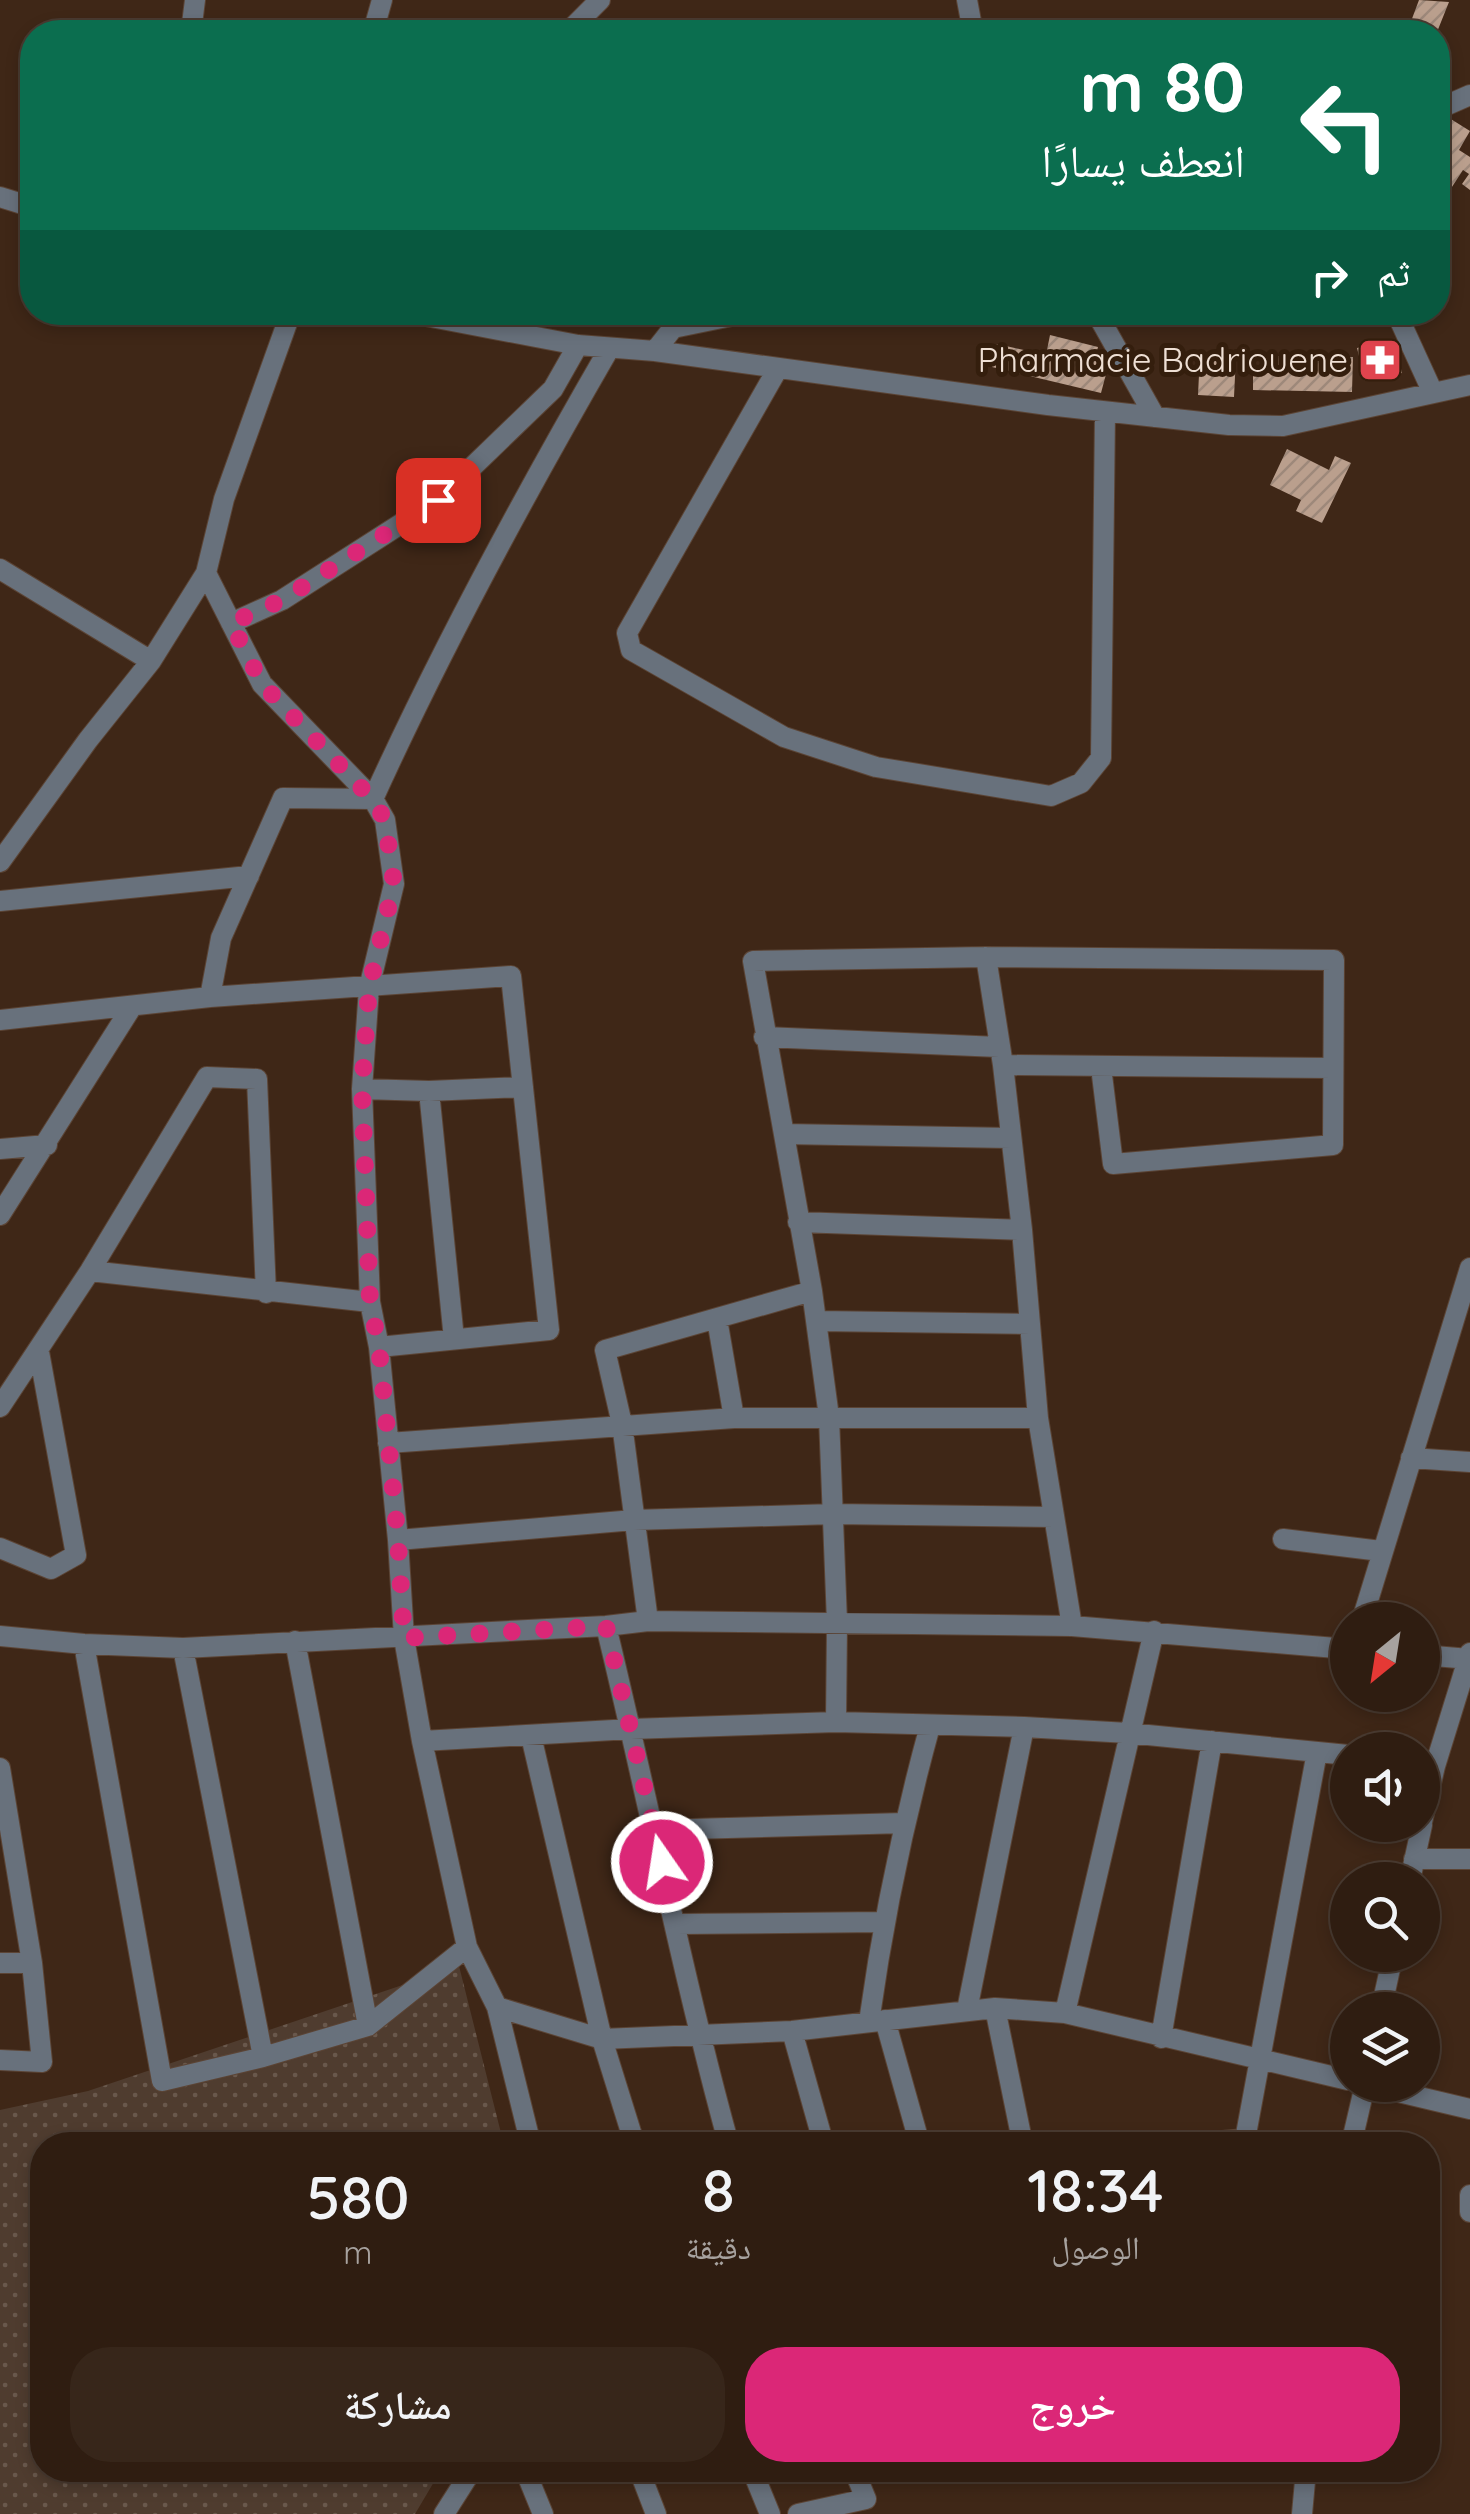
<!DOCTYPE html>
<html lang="ar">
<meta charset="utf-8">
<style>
body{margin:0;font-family:Quicksand,"Noto Naskh Arabic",sans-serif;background:#37261a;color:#f1f3f6;direction:rtl;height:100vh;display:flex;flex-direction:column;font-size:38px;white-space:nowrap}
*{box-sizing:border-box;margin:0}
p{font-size:32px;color:#a7a29f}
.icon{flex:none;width:55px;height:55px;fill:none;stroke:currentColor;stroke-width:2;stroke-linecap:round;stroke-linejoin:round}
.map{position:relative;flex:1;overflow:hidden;direction:ltr}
.drawer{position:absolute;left:30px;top:2132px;width:1410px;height:350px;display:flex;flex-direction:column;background:#2f1d11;border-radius:40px;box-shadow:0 5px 15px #0003,0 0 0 2px #4a3b31;direction:rtl}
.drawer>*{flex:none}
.banner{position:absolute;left:20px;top:20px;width:1430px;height:305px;border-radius:40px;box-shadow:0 5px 15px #0003,0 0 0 2px #4a3b31;direction:rtl;background:#0b6e4f;color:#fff;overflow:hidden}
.needle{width:65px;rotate:210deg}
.buttons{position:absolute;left:1330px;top:1602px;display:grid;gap:20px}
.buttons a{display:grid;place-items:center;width:110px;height:110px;border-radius:50%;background:#2f1d11;box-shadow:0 5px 15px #0003,0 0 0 2px #4a3b31;font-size:50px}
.pin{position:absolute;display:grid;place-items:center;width:85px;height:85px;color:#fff;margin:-42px;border-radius:20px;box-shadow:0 5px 15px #0006}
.me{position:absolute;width:110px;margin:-55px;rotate:347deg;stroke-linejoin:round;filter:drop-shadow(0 0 8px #0008)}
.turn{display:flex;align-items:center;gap:35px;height:210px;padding:0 40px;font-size:45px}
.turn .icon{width:130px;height:130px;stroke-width:2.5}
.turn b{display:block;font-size:70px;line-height:85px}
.then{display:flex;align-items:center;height:95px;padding:0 40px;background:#0003;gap:20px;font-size:38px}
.eta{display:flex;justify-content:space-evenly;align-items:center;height:170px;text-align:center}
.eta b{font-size:60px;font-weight:600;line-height:70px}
.cta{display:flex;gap:20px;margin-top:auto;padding:20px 40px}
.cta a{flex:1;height:115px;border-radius:40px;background:#db2777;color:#fff;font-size:40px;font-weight:600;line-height:115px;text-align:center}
.cta a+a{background:#37261a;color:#f1f3f6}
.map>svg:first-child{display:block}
.grass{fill:url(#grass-dots)}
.building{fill:url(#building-hatch)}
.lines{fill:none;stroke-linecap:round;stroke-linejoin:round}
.minor-casing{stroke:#5b4435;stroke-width:22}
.minor{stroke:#68717c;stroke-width:20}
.route{stroke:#db2777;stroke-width:18;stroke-dasharray:0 32.4}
.labels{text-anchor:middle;stroke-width:10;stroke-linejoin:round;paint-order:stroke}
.poi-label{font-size:35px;fill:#eedfd4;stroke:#341e0d;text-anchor:end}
</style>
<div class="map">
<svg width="1470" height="2514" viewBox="0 0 1470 2514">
<defs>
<pattern id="grass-dots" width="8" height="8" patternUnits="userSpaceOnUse" patternTransform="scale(2.5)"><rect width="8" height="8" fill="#4f3c2f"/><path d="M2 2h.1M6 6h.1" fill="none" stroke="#69584c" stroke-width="1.8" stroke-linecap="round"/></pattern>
<pattern id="building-hatch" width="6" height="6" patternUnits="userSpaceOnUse" patternTransform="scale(2.5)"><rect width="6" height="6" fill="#ba9f8d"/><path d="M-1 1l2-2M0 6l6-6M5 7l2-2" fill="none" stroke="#9d887a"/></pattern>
</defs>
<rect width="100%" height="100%" fill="#3f2717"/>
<path class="grass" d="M459 1966 504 2145H42V2470H441L415 2514H0V2110L88 2091Z"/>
<path class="building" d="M1419 0 1449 2 1437 32H1407Z
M1446 116 1470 131 1459 150 1470 157V190L1462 184 1469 174 1463 170 1448 193 1438 186 1445 176 1440 173 1438 177V129Z
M1050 335 1098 347 1095 359 1109 363 1101 393 992 367 997 344 1046 355Z
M1394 339 1402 373 1365 381 1357 348Z
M1200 354 1236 356 1234 397 1198 395Z
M1277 356 1353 357 1352 392 1253 390V373H1277Z
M1287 449 1329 470 1335 456 1351 463 1322 523 1296 511 1301 500 1270 485Z"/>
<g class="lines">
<defs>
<path id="minor" d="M967 0 973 32
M191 32 195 0
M373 32 382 0
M568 32 600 0
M1438 109 1470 95
M0 197 32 207
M405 312 578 345 655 351 1048 405 1229 425 1283 426 1470 385
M1096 312 1155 417
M1396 312 1433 393
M655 351 673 328 751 312
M777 370 627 633 631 650 784 737 876 767 1051 796 1081 783 1101 758 1105 412
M0 569 151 661
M231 623 282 600 438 500 553 389 578 345
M0 862 88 740 151 661 206 573 224 499 291 312
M0 901 249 876
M986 957 1003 1065 1022 1230 1038 1418 1072 1626
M210 997 221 938 283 798 373 799C443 645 524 496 609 349
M0 1020 210 997 511 976 549 1330 379 1347 370 1302
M764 1037 999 1047
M1003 1065 1333 1068
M362 1089 429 1091 454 1339
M429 1091 523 1087
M784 1134 1010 1138
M0 1149 47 1145
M0 1215 131 1008
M798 1222 1022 1230
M90 1271 370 1302 362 1089 369 988 394 884 385 820 373 799 262 684 206 573
M717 1319 734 1418
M817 1321 1030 1324
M379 1347 398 1540 404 1638 422 1741 467 1947 497 2007 531 2145
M0 1407 90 1271 207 1077 257 1079 266 1293
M388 1443 734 1418H1038
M1411 1458 1470 1462
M1283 1539 1381 1551
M398 1540 634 1520 834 1514 1054 1517
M0 1548 51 1569 76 1555 39 1352
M1362 1620 1470 1268
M648 1621 622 1424 605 1350 812 1291
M606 1626C648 1799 682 1974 729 2145
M0 1636 84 1644 183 1648 606 1626 648 1621 1072 1626 1348 1649
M295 1641 368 2026
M84 1644 162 2081 263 2057 368 2026 467 1947
M183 1648 263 2057
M1422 1655 1470 1659
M836 1722 837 1622 829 1417 812 1291 753 961 986 957 1334 960 1333 1145 1113 1164 1101 1067
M531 1736 602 2039 635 2145
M422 1741 631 1729 836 1722 1024 1727 1128 1733 1348 1755
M0 1768 32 1963 42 2062 0 2060
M1422 1822 1435 1766 1470 1653
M655 1830 904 1823
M1414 1859H1470
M1410 1880 1422 1825
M676 1924 882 1922
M0 1963H32
M497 2007 602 2039 792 2031 995 2008 1065 2013 1348 2080
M995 2008 1023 2145
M967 2010 1024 1727
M1381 2010 1393 1955
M1065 2013 1154 1631
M885 2020 920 2145
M869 2022C883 1921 903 1824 930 1726
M792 2031 824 2145
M1161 2038 1212 1741
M1369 2085 1470 2109
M1178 2145 1245 2139
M1244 2145 1317 1752
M1351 2145 1365 2085
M1470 2195V2212
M525 2470 543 2514
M639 2470 656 2514
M752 2470 770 2514
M444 2514 472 2470
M798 2514 866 2499 854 2470
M1302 2514 1306 2470"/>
</defs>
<use href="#minor" class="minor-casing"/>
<use href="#minor" class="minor"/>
</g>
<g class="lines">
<path class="route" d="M438 500 282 600 231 623 262 684 373 800 385 820 394 884 369 988 362 1088 370 1302 379 1347 398 1540 404 1638 606 1626 662 1862"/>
</g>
<defs>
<symbol id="pharmacy-square" viewBox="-11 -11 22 22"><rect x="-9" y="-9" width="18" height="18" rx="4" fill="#e0444e" stroke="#341e0d"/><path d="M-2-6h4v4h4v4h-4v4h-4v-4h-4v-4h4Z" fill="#fff"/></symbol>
</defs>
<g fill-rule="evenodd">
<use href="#pharmacy-square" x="1355" y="335" width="50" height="50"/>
</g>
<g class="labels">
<g class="poi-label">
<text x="1348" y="372">Pharmacie Badriouene</text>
</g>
</g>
</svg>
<div class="buttons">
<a><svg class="needle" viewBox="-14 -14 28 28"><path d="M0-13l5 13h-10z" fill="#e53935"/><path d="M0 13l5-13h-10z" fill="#a7a29f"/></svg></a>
<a><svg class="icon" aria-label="sound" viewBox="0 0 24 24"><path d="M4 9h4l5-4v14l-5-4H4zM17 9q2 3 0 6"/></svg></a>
<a><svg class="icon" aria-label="search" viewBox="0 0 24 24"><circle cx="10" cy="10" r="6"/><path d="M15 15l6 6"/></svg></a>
<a><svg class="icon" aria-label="layers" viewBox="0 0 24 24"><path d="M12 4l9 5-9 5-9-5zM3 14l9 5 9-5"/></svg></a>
</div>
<div class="pin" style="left:438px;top:500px;background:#d93025"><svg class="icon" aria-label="arrive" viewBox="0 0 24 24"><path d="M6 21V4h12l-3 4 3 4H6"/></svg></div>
<svg class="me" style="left:662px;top:1862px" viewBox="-20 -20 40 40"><circle r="17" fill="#db2777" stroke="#fff" stroke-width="3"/><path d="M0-11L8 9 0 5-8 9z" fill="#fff"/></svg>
<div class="banner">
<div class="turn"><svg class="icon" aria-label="left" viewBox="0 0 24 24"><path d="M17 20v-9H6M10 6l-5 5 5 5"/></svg><div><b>80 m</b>انعطف يسارًا</div></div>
<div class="then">ثم<svg class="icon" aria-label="right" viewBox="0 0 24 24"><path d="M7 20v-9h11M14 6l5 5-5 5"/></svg></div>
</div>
<section class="drawer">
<div class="eta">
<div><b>18:34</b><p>الوصول</p></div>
<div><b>8</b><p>دقيقة</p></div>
<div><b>580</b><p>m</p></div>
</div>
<div class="cta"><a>خروج</a><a>مشاركة</a></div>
</section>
</div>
